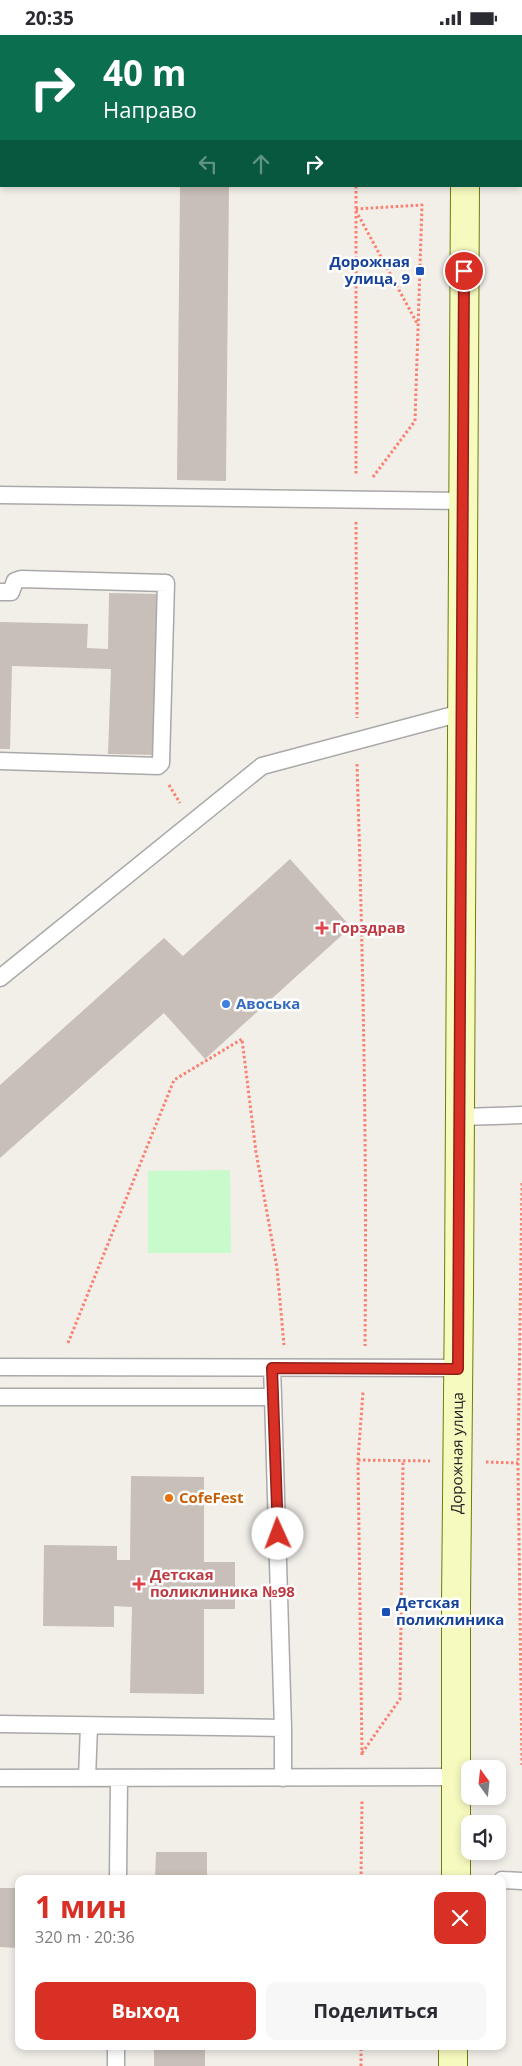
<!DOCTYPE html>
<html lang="ru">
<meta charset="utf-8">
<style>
body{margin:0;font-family:"Open Sans",sans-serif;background:#f7f7f7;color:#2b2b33;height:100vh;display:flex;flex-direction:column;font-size:19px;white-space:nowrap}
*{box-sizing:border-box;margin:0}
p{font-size:16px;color:#7c7c81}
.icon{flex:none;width:28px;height:28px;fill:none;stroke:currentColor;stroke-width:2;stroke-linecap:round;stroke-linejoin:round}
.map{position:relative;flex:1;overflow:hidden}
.side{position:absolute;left:15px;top:1840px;width:491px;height:175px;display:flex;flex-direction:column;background:#fff;border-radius:10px;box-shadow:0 2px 8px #0003}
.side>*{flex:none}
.guide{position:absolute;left:0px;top:0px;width:522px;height:152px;box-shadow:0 2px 8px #0003;background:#0b6e4f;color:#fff;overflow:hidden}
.needle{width:32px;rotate:345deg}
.controls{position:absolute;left:461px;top:1725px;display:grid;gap:10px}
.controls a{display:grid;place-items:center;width:45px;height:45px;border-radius:10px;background:#fff;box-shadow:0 2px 8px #0003;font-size:25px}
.pin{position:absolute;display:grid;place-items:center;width:42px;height:42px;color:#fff;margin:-21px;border:2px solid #fff;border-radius:50%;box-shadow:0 1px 5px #0007}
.me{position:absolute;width:55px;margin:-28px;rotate:358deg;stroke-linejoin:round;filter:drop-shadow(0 0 4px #0008)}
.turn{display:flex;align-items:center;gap:18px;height:105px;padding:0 20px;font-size:22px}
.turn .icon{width:65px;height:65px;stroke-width:2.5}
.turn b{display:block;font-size:35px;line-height:42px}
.lanes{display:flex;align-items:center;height:48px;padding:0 20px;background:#0003;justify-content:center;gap:25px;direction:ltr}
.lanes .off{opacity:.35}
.round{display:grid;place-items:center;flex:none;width:52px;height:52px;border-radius:10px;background:#f7f7f7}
.summary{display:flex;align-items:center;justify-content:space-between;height:85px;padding:0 20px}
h1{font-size:30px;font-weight:700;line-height:38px;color:#d93025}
.cta{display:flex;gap:10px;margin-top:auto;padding:10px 20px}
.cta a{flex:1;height:58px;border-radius:10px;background:#d93025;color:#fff;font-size:20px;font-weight:700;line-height:58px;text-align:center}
.cta a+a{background:#f7f7f7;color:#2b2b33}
.status{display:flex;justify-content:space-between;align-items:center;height:35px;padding:0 25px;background:#fff;direction:ltr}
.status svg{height:14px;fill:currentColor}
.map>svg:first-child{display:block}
.park{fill:#c8facc}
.building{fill:#c7bfb8}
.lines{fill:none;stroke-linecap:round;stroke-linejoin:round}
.service-casing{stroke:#a9a9a9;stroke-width:19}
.secondary-casing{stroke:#707d05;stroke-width:30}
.path{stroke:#fa8072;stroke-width:3;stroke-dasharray:2.5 2.5;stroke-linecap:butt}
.service{stroke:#fff;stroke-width:16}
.secondary{stroke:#f7fabf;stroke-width:28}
.route-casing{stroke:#8d1f18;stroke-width:12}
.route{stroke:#d93025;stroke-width:9}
.transit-dot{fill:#1a4fb4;stroke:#fff;stroke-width:2}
.health-dot{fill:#e0444e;stroke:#fff;stroke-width:2}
.shop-dot{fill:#3f7fe0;stroke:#fff;stroke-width:2}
.food-dot{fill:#e8710a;stroke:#fff;stroke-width:2}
.labels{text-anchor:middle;stroke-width:5;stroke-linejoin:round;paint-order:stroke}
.transit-label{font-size:15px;font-weight:bold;fill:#164399;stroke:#fff;text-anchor:end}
.health-label{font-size:15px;font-weight:bold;fill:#be3a42;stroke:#fff;text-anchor:start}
.shop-label{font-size:15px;font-weight:bold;fill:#366cbe;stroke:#fff;text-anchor:start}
.street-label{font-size:15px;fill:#222;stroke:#fff}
.food-label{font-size:15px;font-weight:bold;fill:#c56008;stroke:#fff;text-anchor:start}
</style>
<div class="status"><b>20:35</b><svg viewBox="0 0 49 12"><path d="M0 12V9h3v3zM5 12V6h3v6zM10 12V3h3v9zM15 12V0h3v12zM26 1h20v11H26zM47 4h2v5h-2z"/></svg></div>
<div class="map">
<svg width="522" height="2031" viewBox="0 0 522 2031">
<rect width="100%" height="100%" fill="#f2efe9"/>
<path class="park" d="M230 1135 231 1218H148V1136Z"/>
<path class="building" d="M180 151H229L226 446 177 445Z
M109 558 158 559 154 720 108 719 111 634 12 631 10 714H0V587L88 589 87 613 108 614Z
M290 824 351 892 205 1024 164 978 0 1123V1050L164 903 183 921Z
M131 1441 204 1442V1527H235V1574H204V1659L130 1658 132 1572 114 1571V1592L43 1591 44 1510 117 1511V1525H130Z
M156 1817H207V1844H155Z
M0 1853H18V1913L0 1912Z
M154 2011H205V2031H154Z"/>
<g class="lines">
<defs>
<path id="service" d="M0 460 462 466
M0 557H11L15 546 21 544 166 548 161 728 158 731 0 726
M0 943 262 731 461 678
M460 1082 522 1080
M0 1332 458 1333
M272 1333 273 1362
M0 1362H273L283 1693V1743
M0 1689 283 1693
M0 1743 456 1742
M87 1743 89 1691
M118 1844 119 1743
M502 1845 522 1846
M116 2031V2011"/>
<g id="secondary">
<path d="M466 1V0"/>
<path id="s1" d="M456 1844V1570L459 1257 465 151"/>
<path d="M453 2031V2011"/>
</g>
</defs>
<use href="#service" class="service-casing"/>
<use href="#secondary" class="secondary-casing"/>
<path class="path" d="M358 1V0
M521 12H522
M356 151V441
M373 442 415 386 422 170 355 174 418 290
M356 487 357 683
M357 729C363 923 367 1117 365 1311
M169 750 180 768
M522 1148 518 1428 522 1730
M68 1308 174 1045 242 1004 256 1117 277 1233 284 1310
M358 1425 430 1426
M486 1427 518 1428
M362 1718 400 1664 403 1426
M362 1720 358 1425 363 1357
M361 1844 362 1764
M361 2031V2011"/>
<use href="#service" class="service"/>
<use href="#secondary" class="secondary"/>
</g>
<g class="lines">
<defs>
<path id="route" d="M278 1499 272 1333 458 1334 464 236"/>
</defs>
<use href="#route" class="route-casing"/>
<use href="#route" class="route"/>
</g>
<g class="transit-dot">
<rect x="415" y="231" width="10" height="10" rx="2.5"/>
<rect x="381" y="1572" width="10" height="10" rx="2.5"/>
</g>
<g class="health-dot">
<path d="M319.5 885.5h5v5h5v5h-5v5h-5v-5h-5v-5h5z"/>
<path d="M136.5 1541.5h5v5h5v5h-5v5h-5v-5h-5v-5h5z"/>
</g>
<circle class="shop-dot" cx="226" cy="969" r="5"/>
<circle class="food-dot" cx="169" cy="1463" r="5"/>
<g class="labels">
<g class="transit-label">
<text x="410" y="232">Дорожная<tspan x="410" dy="17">улица, 9</tspan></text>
<text x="396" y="1573" text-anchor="start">Детская<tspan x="396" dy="17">поликлиника</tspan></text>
</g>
<g class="health-label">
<text x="332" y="898">Горздрав</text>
<text x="150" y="1545">Детская<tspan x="150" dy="17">поликлиника №98</tspan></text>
</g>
<g class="shop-label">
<text x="236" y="974">Авоська</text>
</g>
<g class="street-label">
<text dy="5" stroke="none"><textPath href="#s1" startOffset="426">Дорожная улица</textPath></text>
</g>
<g class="food-label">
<text x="179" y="1468">CofeFest</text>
</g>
</g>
</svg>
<div class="controls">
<a><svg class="needle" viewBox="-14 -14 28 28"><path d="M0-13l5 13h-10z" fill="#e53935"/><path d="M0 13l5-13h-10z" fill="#7c7c81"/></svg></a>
<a><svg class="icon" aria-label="sound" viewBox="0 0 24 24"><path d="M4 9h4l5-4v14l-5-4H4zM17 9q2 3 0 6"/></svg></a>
</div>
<div class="pin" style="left:464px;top:236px;background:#d93025"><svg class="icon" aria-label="arrive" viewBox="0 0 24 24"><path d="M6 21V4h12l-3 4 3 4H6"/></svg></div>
<svg class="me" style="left:278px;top:1499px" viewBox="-20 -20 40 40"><circle r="19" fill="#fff"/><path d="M0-13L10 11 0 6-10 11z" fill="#d93025"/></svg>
<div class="guide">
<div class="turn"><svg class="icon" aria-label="right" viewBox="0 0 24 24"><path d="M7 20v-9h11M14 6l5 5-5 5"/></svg><div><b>40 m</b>Направо</div></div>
<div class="lanes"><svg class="icon off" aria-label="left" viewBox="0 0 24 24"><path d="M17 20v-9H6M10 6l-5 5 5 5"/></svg><svg class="icon off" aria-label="ahead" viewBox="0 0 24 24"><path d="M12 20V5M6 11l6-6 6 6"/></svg><svg class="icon" aria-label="right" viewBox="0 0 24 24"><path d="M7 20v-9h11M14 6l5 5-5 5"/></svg></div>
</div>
<section class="side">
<div class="summary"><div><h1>1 мин</h1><p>320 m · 20:36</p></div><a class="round" style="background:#d93025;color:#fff"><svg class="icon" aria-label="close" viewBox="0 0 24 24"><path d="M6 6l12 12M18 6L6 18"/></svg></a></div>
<div class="cta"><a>Выход</a><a>Поделиться</a></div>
</section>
</div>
